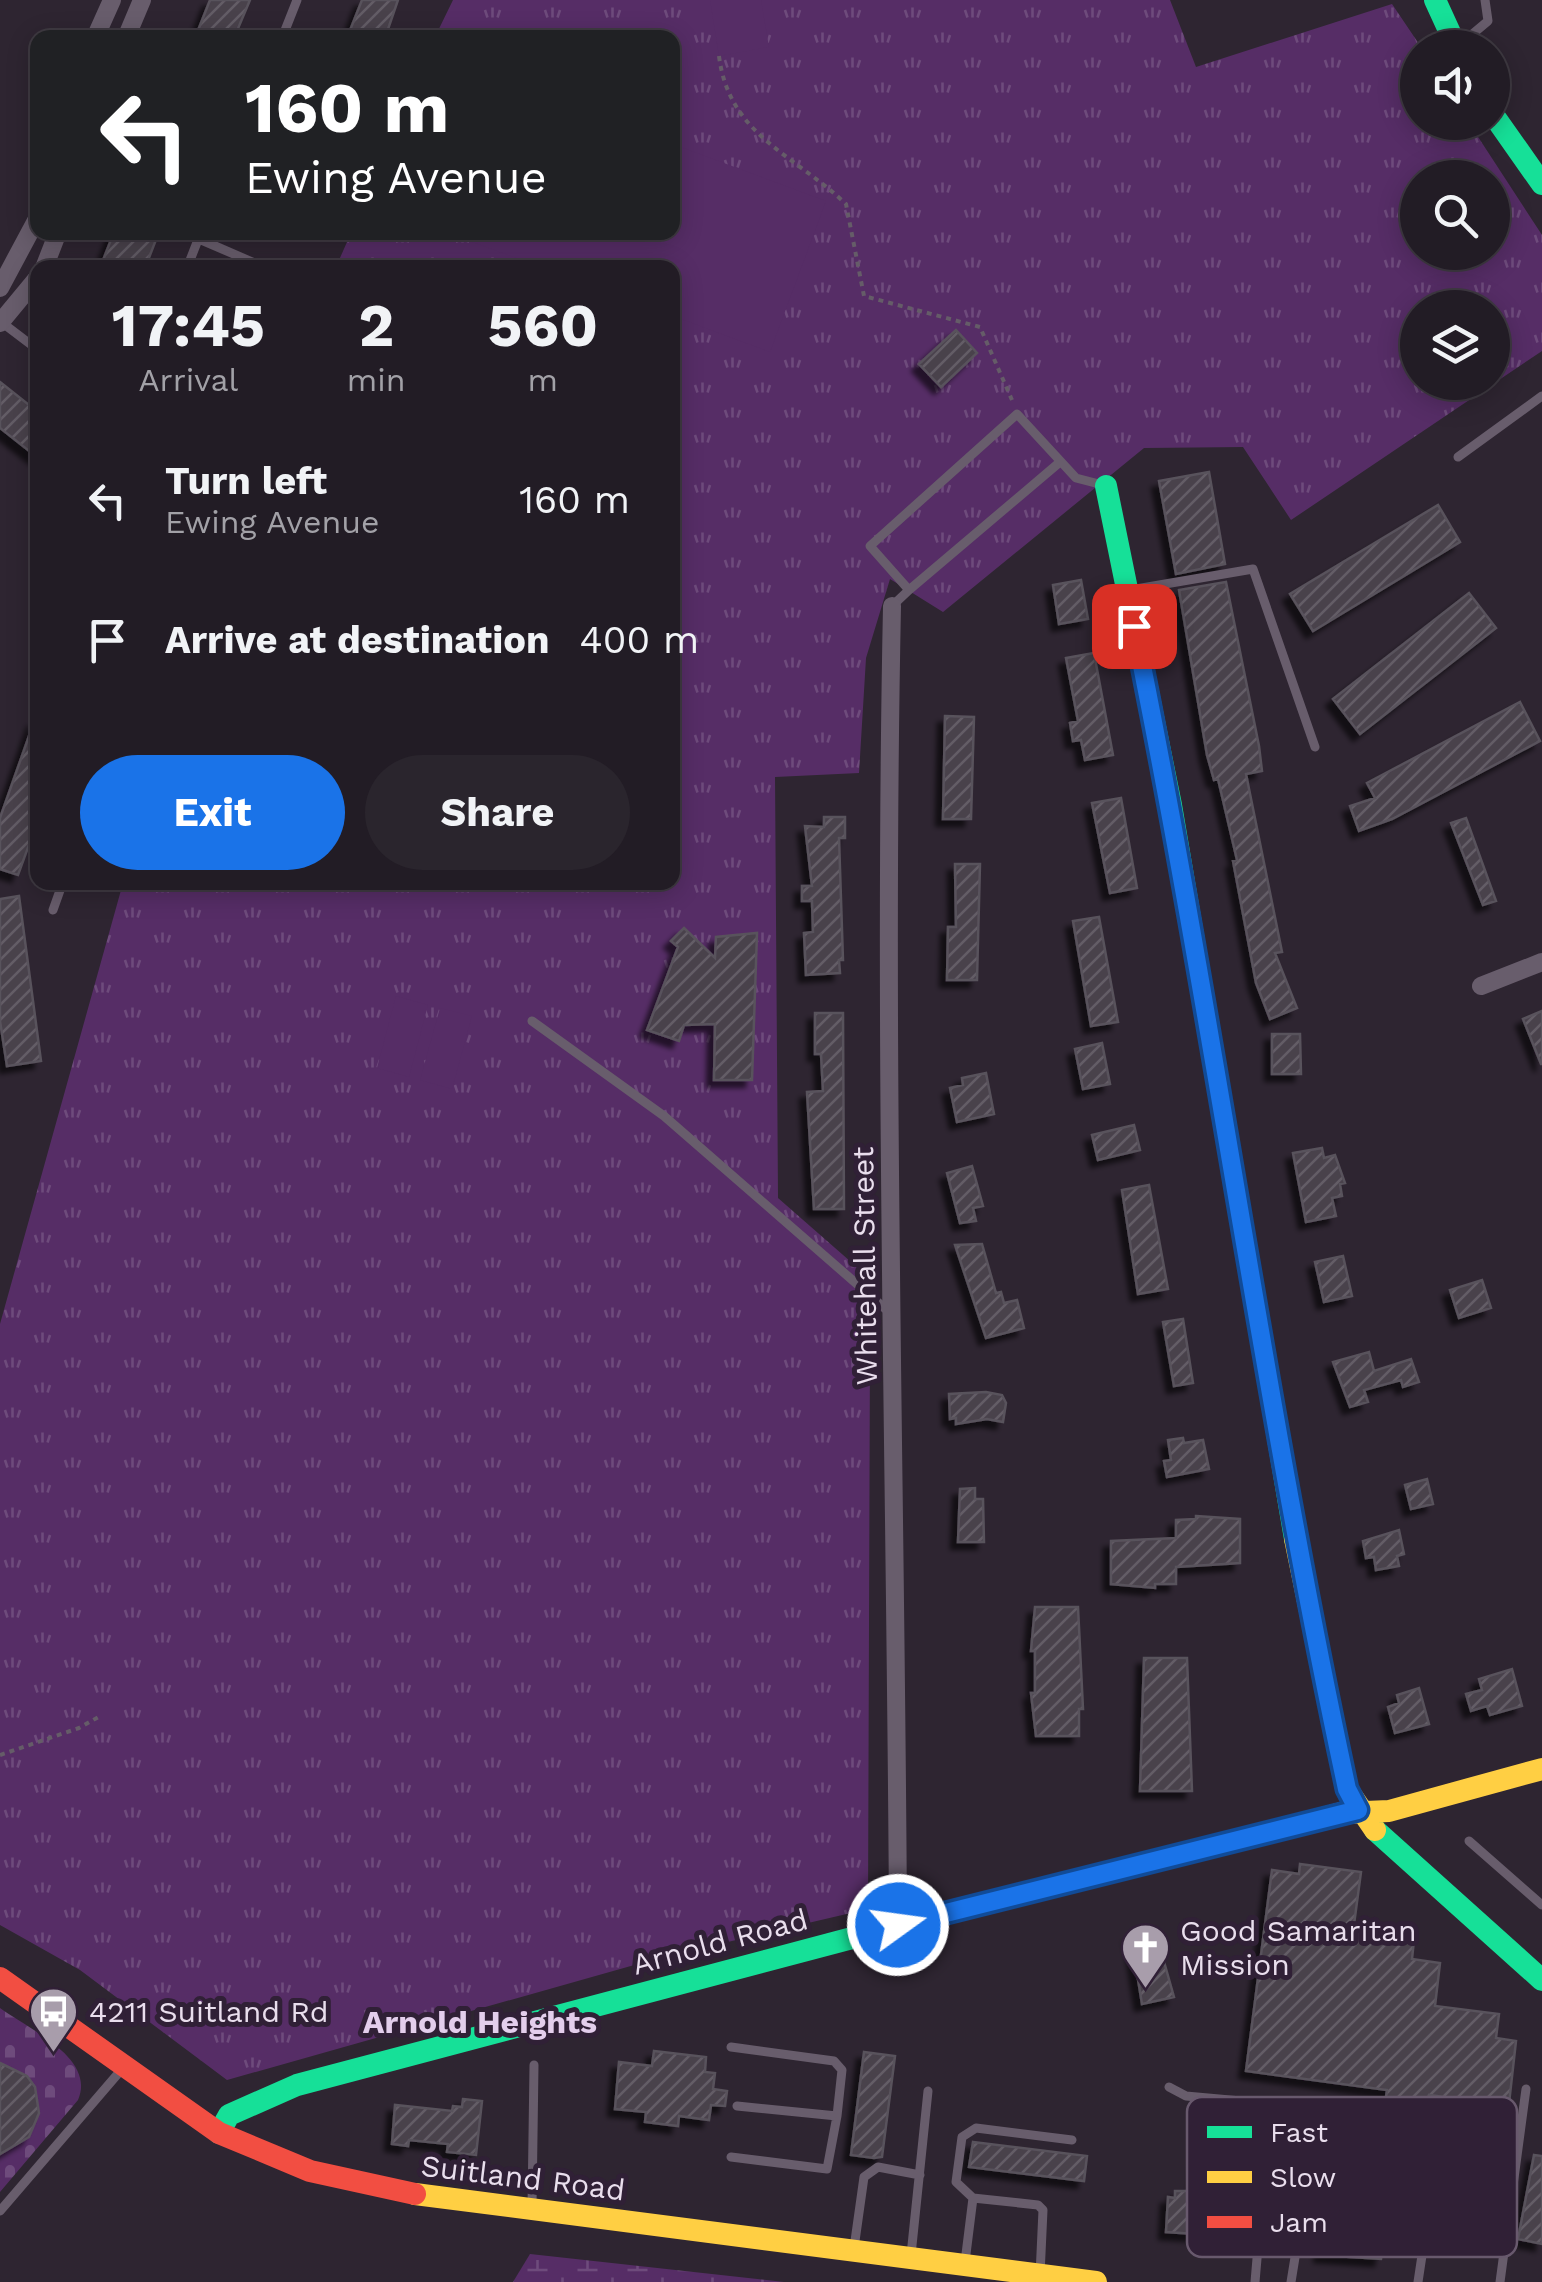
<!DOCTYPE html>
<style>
body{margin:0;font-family:"Work Sans",sans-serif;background:#2a252d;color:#f1f3f6;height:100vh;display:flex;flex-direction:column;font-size:38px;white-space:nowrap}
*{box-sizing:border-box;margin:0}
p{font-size:32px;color:#a2a1a7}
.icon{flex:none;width:55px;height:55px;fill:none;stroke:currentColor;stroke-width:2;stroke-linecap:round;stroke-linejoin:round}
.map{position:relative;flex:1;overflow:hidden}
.sheet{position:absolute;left:30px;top:260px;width:650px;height:630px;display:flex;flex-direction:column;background:#221c25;border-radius:20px;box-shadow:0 5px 25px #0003,0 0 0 2px #3f3a42}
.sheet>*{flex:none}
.guide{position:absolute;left:30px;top:30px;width:650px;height:210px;border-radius:20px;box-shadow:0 5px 25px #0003,0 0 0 2px #3f3a42;background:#202124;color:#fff;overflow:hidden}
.controls{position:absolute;left:1400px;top:30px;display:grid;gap:20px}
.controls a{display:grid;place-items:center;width:110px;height:110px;border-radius:50%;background:#221c25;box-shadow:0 5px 25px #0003,0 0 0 2px #3f3a42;font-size:50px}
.pin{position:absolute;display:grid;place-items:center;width:85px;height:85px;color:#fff;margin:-42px;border-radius:20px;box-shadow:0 5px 15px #0006}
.me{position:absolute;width:110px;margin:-55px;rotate:76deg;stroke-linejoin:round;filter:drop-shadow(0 0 8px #0008)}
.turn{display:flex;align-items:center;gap:35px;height:210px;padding:0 50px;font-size:45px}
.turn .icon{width:130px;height:130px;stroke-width:2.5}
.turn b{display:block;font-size:70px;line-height:85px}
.eta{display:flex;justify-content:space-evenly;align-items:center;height:170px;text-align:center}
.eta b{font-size:60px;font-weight:700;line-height:70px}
.action{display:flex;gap:20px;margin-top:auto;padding:20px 50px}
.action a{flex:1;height:115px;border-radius:60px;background:#1a73e8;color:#fff;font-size:40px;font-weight:700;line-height:115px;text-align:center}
.action a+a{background:#2a252d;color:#f1f3f6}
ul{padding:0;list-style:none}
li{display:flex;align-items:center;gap:30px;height:140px;padding:0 50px}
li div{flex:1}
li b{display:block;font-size:38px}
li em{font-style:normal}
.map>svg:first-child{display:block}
.wetland{fill:url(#wetland-marsh)}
.cemetery{fill:url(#cemetery-stones)}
.park{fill:url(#park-tufts);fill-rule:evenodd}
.pitch{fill:#562d66}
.building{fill:url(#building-hatch);stroke:#59525c;stroke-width:2.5;filter:url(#shadow)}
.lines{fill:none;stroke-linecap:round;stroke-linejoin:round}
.path{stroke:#655c68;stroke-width:4;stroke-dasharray:5 5;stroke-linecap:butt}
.lane{stroke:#685d6c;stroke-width:9}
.street{stroke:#685d6c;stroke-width:18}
.fast{stroke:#16e098;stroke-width:22}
.slow{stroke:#ffcf43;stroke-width:22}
.jam{stroke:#f24e42;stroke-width:22}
.route-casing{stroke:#114b97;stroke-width:25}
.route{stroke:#1a73e8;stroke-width:18}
.labels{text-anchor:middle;stroke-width:10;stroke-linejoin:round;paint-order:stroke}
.street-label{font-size:30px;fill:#e9deed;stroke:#302036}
.poi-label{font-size:30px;fill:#e9deed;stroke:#302036;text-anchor:start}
.neighbourhood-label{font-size:32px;font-weight:bold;fill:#e3ceec;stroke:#302036}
.key{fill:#302036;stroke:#68596d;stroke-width:2.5}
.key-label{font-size:28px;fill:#e9deed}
</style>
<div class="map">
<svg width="1542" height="2282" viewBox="0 0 1542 2282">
<defs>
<pattern id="wetland-marsh" width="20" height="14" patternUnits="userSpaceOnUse" patternTransform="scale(2.5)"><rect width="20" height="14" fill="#562d66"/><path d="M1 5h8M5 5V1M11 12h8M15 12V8" fill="none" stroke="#6e4b7c"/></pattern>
<pattern id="cemetery-stones" width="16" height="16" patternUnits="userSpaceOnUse" patternTransform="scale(2.5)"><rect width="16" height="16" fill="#562d66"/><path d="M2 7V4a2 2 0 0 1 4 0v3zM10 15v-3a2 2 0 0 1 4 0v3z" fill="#6e4b7c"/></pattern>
<pattern id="park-tufts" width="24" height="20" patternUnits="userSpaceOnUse" patternTransform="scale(2.5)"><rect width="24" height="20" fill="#562d66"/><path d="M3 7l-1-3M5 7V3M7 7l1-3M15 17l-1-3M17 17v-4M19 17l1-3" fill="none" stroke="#6e4b7c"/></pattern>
<pattern id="building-hatch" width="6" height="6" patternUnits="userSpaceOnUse" patternTransform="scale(2.5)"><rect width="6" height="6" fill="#49424c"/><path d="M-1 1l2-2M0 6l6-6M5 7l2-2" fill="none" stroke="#635d66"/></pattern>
<filter id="shadow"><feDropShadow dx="-7" dy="7" stdDeviation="2.5" flood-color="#0009"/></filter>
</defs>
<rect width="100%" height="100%" fill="#2e2531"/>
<path class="wetland" d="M530 2254 784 2282H513Z"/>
<path class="cemetery" d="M0 2008C30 2030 96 2058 78 2100L0 2192Z"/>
<path class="park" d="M453 0H1170L1196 67 1392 4 1421 47 1418 122 1469 123 1542 235V351L1291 520 1243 447 1144 448 943 612 890 579 866 658 859 773 775 777 778 1198 875 1283 870 1338 868 1909 659 1958 227 2080 80 1970 0 1925V1324L123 883 672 882V268L336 267 351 233 672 232V38L435 37ZM1418 178H1492V252H1418ZM1418 308H1492V382H1418Z"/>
<path class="pitch" d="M710 0H761L769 47 719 56Z
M673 144 826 201 770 352 673 316 672 268 541 267 464 239 467 232H672Z
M396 996 428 1005 409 1077 377 1068Z
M440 1008 472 1016 452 1089 420 1080Z"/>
<path class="building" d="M210 0H250L234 38H195Z
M362 0H398L385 38H347Z
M114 232H159L145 268H100Z
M956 330 977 353 941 387 919 364Z
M0 382 38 412V458L0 428Z
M1209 472 1225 564 1176 574 1159 481Z
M1438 505 1460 542 1313 631 1290 594Z
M1081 580 1088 619 1059 624 1053 585Z
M1226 582 1259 746 1262 771 1246 774 1282 952 1275 953 1297 1008 1270 1019 1256 983 1233 861 1237 860 1218 779 1214 780 1207 755 1179 590Z
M1469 593 1496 628 1360 734 1333 699Z
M1094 653 1113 755 1085 760 1081 740 1073 741 1070 723 1078 721 1066 658Z
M1520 702 1540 741 1392 819 1359 831 1350 806 1375 798 1367 783Z
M945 716 974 717 971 819H943Z
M35 719 38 820 18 875 0 869V818Z
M1121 798 1137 888 1110 893 1092 803Z
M824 817H845V838H839L843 960H839L840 973 806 975 804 933 813 932 812 901H802V886H812L805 826 824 827Z
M1466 818 1496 901 1483 905 1451 823Z
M955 864H980L977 980H947L948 927H956Z
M19 896 41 1061 7 1066 0 1021V899Z
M1099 917 1118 1022 1091 1026 1073 921Z
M684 928 715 958 716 937 757 933 752 1080H714L715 1024 684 1025 679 1041 647 1030 678 947 671 941Z
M1542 1011V1064H1541L1523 1019Z
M815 1013H843L844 1209H814L807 1092 823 1091 821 1054H815Z
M1272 1034H1300L1301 1074H1272Z
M1102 1043 1110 1084 1083 1089 1075 1049Z
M986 1073 994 1114 957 1122 950 1088 963 1085 962 1078Z
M1134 1125 1140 1150 1098 1160 1092 1135Z
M1322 1148 1324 1158 1335 1155 1345 1183 1340 1184 1342 1196 1332 1198 1336 1216 1306 1222 1293 1153Z
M972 1166 983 1206 973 1208 976 1221 960 1223 947 1173Z
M1149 1185 1168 1289 1138 1294 1122 1190Z
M982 1244 996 1293 1001 1292 1004 1303 1017 1300 1024 1328 986 1338 955 1245Z
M1343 1256 1352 1296 1324 1302 1315 1262Z
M1482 1280 1491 1308 1459 1318 1450 1290Z
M1183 1319 1193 1383 1174 1386 1163 1322Z
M1369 1352 1374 1371 1411 1359 1419 1382 1403 1387 1401 1380 1364 1390 1368 1402 1350 1407 1333 1362Z
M986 1392 1002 1395 1006 1403 1003 1422 987 1419 956 1424V1418L950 1419 949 1394Z
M1183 1438 1184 1443 1203 1440 1209 1469 1167 1477 1164 1461 1171 1460 1168 1440Z
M1427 1479 1433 1504 1411 1509 1405 1485Z
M975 1488V1499H983L984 1542H958L960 1489Z
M1196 1516 1240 1519V1563L1176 1567V1584H1155V1588L1111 1584V1541L1176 1538V1520L1196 1519Z
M1399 1530 1404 1554 1397 1556 1399 1566 1376 1570 1374 1557 1366 1558 1363 1541Z
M1035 1607H1078L1083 1709H1079V1736H1036L1031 1693H1035V1651H1031Z
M1144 1658H1187L1192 1791H1140Z
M1512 1669 1522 1706 1490 1715 1487 1706 1471 1711 1466 1694 1482 1690 1479 1679Z
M1419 1688 1429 1724 1395 1733 1388 1707 1399 1703 1397 1695Z
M1300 1864 1361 1872 1353 1932 1414 1940 1412 1959 1440 1963 1435 2006 1499 2014 1496 2038 1516 2041 1494 2237 1485 2241 1468 2236 1483 2102 1429 2095 1423 2138 1411 2136 1398 2219H1394L1391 2237 1384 2236 1381 2259 1321 2255 1338 2148 1378 2154 1387 2090 1246 2071 1272 1870 1299 1874Z
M1155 1930 1174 1997 1142 2004 1131 1936Z
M654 2051 706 2057 705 2072 715 2073 713 2089 727 2091 725 2106 711 2105 709 2120 679 2116 678 2126 645 2122 646 2112 615 2109 619 2062 652 2066Z
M864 2052 895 2056 882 2157 874 2158 851 2155Z
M0 2063 27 2076 35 2087 39 2113 29 2137 0 2154Z
M463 2099 482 2101 476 2155 447 2152 448 2144 409 2140 408 2146 392 2144 395 2105 452 2111 453 2106 462 2107Z
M973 2142 1087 2156 1084 2181 969 2167Z
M1212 2148 1258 2150 1252 2227H1242V2237L1166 2232 1168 2197 1175 2198V2191H1196L1198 2157 1211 2158Z
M1534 2155 1542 2156V2244L1518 2239Z"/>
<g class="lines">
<path class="path" d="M719 56C729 135 792 153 846 204L864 296 980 327 1012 400
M0 1755 79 1728 102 1715"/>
<path class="lane" d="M282 38 297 0
M1457 47 1488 21 1485 0
M199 239 266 268
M187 268 201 232
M0 321 38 350
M1458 457 1542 396
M909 590 1060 462
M1130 590 1253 569 1315 747
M892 606 909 590 870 546 1017 414 1076 478 1103 485
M53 910 63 882
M532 1021 664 1116 889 1312
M1469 1841 1542 1905
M731 2047 834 2061 842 2070 837 2116 737 2106
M1169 2087 1186 2096 1263 2103 1268 2130 1255 2282
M731 2157 827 2169 837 2116
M973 2198 1038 2205 1043 2210 1040 2275
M532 2206 534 2065
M0 2211 122 2069
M854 2248 864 2177 878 2167 920 2175
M911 2255 928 2091
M965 2262 973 2198 956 2182 962 2137 976 2128 1072 2140
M1291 2282 1313 2147
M1418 2282 1434 2176
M1500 2282 1526 2089"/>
<path class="street" d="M95 38 112 0
M126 38 142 0
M44 268 58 232
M0 288 38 217
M0 323 38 277
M892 606C883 1046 896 1485 898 1925
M1481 986 1542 962"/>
<path class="fast" d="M1435 0 1457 48
M1492 113 1542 184
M1106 486 1171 805 1295 1539
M1375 1830 1542 1980
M219 2133 229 2115 297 2085 905 1924"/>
<path class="slow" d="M1295 1539 1347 1789 1375 1830
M1297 1825 1342 1813 1389 1811 1542 1769
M415 2194 1096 2282"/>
<path class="jam" d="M905 1924 1297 1825
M0 1978 219 2133 310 2171 415 2194"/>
</g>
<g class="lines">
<defs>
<path id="route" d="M898 1925 1358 1810 1347 1789C1264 1404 1213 1013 1134 626"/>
</defs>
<use href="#route" class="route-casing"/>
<use href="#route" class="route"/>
</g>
<defs>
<symbol id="church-pin" viewBox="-11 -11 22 30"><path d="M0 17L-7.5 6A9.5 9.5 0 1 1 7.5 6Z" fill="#a89dab" stroke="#302036"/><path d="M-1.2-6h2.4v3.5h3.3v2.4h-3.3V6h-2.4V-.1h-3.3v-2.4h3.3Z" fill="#fff"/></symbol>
<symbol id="bus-pin" viewBox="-11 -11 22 30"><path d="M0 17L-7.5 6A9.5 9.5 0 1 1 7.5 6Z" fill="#a89dab" stroke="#302036"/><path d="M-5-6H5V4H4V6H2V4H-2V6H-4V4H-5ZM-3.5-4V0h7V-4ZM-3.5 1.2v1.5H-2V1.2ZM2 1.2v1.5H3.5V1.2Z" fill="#fff"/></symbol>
</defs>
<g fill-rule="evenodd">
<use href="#church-pin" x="1118" y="1920" width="55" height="75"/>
<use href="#bus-pin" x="26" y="1984" width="55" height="75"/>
</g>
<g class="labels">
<g class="street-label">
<text transform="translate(865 1266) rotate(-91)" y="10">Whitehall Street</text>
<text transform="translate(720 1942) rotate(-15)" y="10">Arnold Road</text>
<text transform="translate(523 2178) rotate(7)" y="10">Suitland Road</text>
</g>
<g class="poi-label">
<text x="1180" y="1941">Good Samaritan<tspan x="1180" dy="34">Mission</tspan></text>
<text x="89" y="2022">4211 Suitland Rd</text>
</g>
<g class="neighbourhood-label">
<text x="480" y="2033">Arnold Heights</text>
</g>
</g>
<rect x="1187" y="2097" width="330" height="160" rx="15" class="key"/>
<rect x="1207" y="2126" width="45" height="12" fill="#16e098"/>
<rect x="1207" y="2171" width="45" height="12" fill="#ffcf43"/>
<rect x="1207" y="2216" width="45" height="12" fill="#f24e42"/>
<g class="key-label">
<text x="1270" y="2142">Fast</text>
<text x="1270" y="2187">Slow</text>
<text x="1270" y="2232">Jam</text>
</g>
</svg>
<div class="controls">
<a><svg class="icon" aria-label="sound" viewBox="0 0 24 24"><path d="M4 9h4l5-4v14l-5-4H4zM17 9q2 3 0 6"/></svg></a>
<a><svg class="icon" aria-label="search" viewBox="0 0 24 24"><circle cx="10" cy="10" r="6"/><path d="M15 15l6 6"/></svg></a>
<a><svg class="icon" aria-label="layers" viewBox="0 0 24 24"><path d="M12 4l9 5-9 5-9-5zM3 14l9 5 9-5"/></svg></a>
</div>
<div class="pin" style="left:1134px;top:626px;background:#d93025"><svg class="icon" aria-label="arrive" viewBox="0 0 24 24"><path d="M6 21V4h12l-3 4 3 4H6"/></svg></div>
<svg class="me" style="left:898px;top:1925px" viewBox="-20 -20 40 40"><circle r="17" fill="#1a73e8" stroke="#fff" stroke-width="3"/><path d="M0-11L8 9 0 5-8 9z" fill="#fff"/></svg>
<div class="guide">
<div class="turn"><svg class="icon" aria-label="left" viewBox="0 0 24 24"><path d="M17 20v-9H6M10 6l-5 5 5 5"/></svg><div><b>160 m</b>Ewing Avenue</div></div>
</div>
<section class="sheet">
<div class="eta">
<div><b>17:45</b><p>Arrival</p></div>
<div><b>2</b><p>min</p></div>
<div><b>560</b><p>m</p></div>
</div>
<ul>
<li><svg class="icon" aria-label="left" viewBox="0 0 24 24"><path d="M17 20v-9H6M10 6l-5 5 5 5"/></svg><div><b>Turn left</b><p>Ewing Avenue</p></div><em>160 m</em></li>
<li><svg class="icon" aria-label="arrive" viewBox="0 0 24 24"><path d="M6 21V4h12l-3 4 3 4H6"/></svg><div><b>Arrive at destination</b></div><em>400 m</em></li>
</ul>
<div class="action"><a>Exit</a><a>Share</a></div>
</section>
</div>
